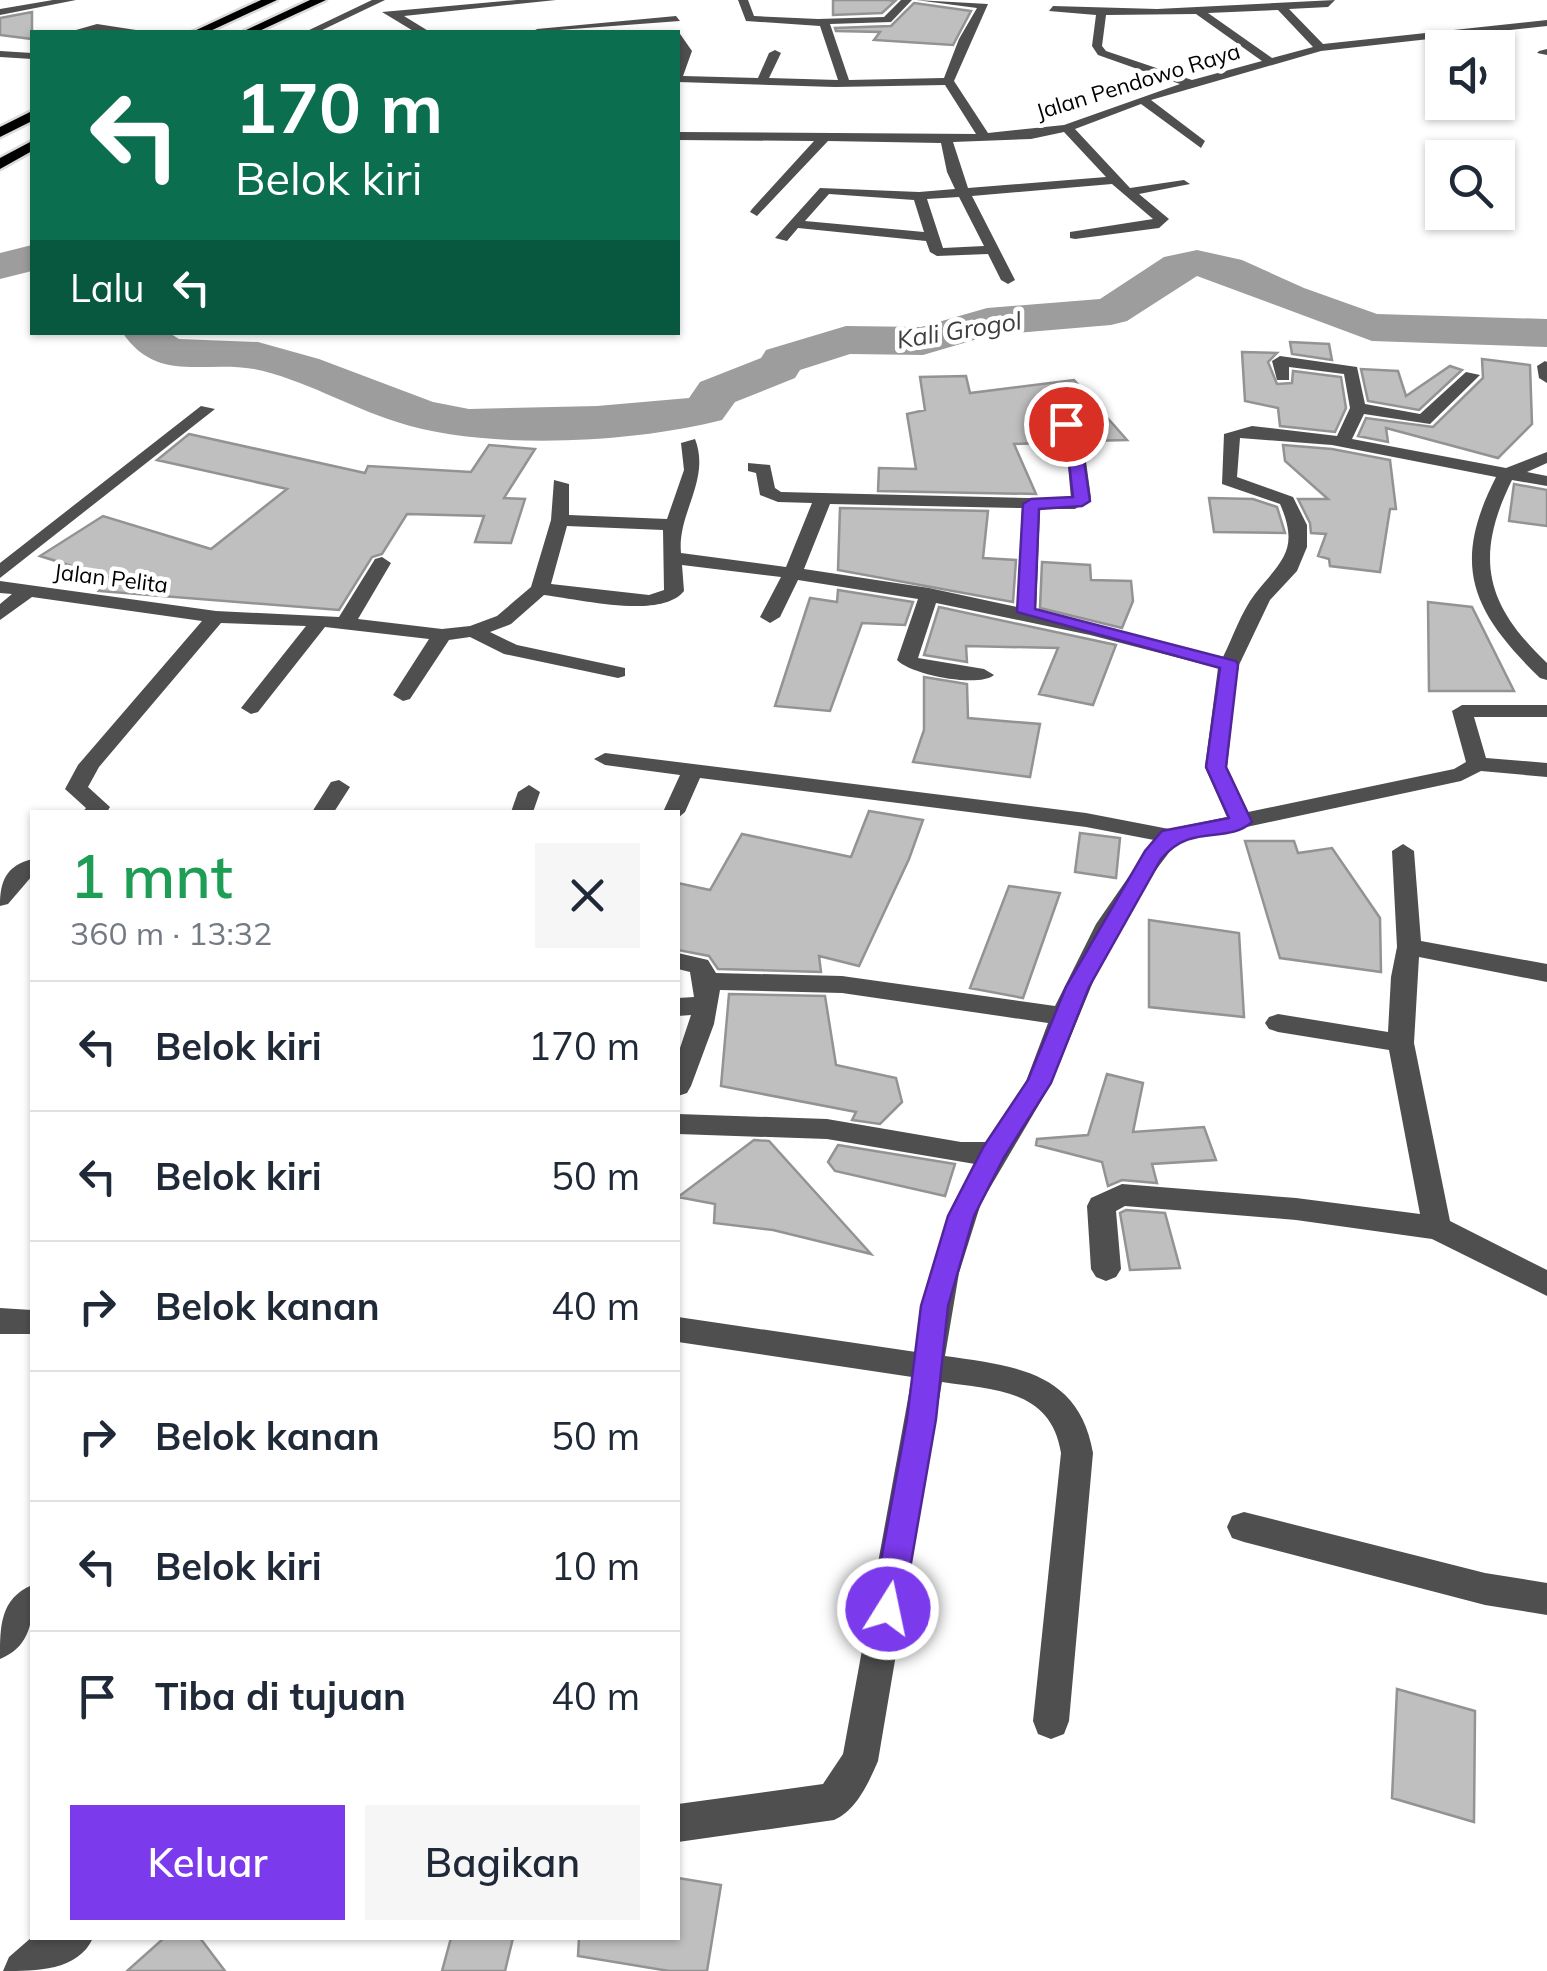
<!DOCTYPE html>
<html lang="id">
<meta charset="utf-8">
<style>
body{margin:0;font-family:Mulish,sans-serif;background:#f6f6f7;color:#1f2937;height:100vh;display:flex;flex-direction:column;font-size:38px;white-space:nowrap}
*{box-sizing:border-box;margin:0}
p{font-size:32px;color:#747a83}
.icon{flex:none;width:55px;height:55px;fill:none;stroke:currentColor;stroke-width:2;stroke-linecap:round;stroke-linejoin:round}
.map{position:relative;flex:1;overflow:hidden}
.side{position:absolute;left:30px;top:810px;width:650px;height:1130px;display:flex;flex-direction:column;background:#fff;border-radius:0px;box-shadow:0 2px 8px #0004}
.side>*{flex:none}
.top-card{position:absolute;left:30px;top:30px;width:650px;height:305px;border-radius:0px;box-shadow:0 2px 8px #0004;background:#0b6e4f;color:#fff;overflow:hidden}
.tools{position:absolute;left:1425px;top:30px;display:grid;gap:20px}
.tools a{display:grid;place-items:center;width:90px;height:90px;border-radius:0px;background:#fff;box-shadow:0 2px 8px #0004;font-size:50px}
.pin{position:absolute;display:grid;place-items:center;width:85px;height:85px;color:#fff;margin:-42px;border:5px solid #fff;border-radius:50%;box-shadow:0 2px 10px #0007}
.me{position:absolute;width:110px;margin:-55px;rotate:10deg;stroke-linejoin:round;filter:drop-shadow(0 0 8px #0008)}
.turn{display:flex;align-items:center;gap:35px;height:210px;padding:0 40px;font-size:45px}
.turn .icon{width:130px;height:130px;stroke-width:2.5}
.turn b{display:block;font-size:70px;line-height:85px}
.then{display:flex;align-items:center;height:95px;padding:0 40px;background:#0003;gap:20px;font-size:38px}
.round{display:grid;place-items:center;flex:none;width:105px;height:105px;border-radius:0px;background:#f6f6f7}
.head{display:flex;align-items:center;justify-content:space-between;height:170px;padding:0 40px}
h1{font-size:60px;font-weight:600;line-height:75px;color:#1e9e55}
.button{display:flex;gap:20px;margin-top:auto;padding:20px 40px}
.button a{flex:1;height:115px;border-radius:0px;background:#7c3aed;color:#fff;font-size:40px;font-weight:600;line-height:115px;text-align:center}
.button a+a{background:#f6f6f7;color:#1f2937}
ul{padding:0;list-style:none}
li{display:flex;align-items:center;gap:30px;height:130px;padding:0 40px;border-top:2px solid #e0e1e3}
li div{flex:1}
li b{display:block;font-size:38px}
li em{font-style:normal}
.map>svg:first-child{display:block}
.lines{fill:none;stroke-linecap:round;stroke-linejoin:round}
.river{fill:#9d9d9d;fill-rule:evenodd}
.building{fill:#bfbfbf;stroke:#939393;stroke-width:2.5}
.highway-casing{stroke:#dbdbdb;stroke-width:5}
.minor{fill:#4f4f4f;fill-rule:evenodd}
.highway{fill:#000;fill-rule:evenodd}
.route{fill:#7c3aed;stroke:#51269a;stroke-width:2.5}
.labels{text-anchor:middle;stroke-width:9;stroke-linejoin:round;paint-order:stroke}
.far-street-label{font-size:22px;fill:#000;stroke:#fff}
.far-water-label{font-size:25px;font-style:italic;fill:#3e3e3e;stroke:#fff}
</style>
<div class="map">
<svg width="1547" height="1971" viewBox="0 0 1547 1971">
<rect width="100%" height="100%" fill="#fff"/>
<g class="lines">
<path class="river" d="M32 245V271L0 279V253Z
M1197 250 1242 260 1304 288 1377 314 1547 319V347L1372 341 1197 276 1127 321 1111 325 991 335 923 355 850 354 800 370 795 378 735 402 722 420C633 443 485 451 397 422 349 407 303 379 254 369 203 360 157 384 122 332H168L179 339 258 342 319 359 433 402 469 409 597 406 689 398 700 382 761 358 766 350 846 326 921 327 987 308 1100 299 1164 257Z"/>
</g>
<path class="building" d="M833 0H888L895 1 882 13 833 15Z
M914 3 971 11 953 45 874 40 880 32 836 31 835 28 891 26Z
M32 12V39L0 35V18Z
M1290 342 1329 344 1332 360 1292 354Z
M1242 352 1277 353 1268 362 1277 384 1292 383 1293 371 1341 377 1346 408 1335 432 1280 426 1278 408 1245 401Z
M1482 359 1530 365 1532 424 1498 458 1386 428 1388 442 1358 436 1366 418 1433 427 1483 378Z
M1450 366 1462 370 1419 410 1368 401 1361 369 1398 371 1406 396Z
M966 376 970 393 1074 380 1127 440 1084 441 1078 423 1064 416 1054 423 1060 442 1014 444 1036 494 878 491 879 468 916 469 907 414 925 410 920 377Z
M189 434 365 473 368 466 471 472 489 445 535 449 504 498 525 499 511 543 475 542 484 516 407 514 382 554 372 557 339 610 99 591 110 578 40 556 103 516 211 549 287 489 157 460Z
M1283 445 1332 449 1390 460 1396 509H1390L1380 572 1330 566 1329 559 1318 556 1326 534 1311 533 1310 523 1298 499H1328L1285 461Z
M1514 484 1547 490V526L1509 521Z
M1209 498 1253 499 1277 507 1285 533 1214 532Z
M840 508 988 511 983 558 1016 560 1013 602 838 570Z
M1042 562 1090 565 1091 580 1131 581 1133 601 1122 628 1040 608Z
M838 590 913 602 905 625 862 623 830 711 775 706 810 598 837 602Z
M1428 602 1472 607 1514 691H1429Z
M939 607 1116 645 1093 705 1039 694 1058 648 966 646 967 662 924 655Z
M924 677 967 684 968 718 1040 724 1030 777 913 762 924 730Z
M869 811 923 820 909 859 859 966 819 956 821 972 718 969 709 956 678 950V883L710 890 742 834 851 857Z
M1080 833 1120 838 1116 878 1075 872Z
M1245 841H1294L1298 853 1332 848 1380 918 1381 972 1280 958Z
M1009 886 1060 893 1023 998 970 988Z
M1149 920 1239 933 1244 1017 1149 1007Z
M729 994 825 996 836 1065 896 1078 902 1102 880 1124 852 1120 856 1112 721 1086Z
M1107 1074 1143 1083 1133 1132 1204 1127 1216 1160 1152 1164 1157 1183 1122 1180 1108 1186 1102 1162 1036 1145 1037 1139 1088 1135Z
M754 1140 769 1141 871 1254 773 1230 714 1223 715 1204 678 1197Z
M838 1145 955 1164 945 1196 835 1171 828 1162Z
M1126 1210 1165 1213 1180 1268 1130 1270 1120 1213Z
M1397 1689 1475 1711 1474 1822 1392 1798Z
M678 1878 721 1885 707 1971H669L578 1956 579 1938H678Z
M164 1938H200L225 1971H127Z
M451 1938H513L505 1971H442Z"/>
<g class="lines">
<defs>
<path id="highway" d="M261 0H277L208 32H192Z
M310 0H326L257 32 244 31Z
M32 111V121L0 137V127Z
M32 141V151L0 169V158Z"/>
</defs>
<use href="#highway" class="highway-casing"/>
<path class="minor" d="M53 0H76L0 15V9Z
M372 0H385L318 32H305Z
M517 0H556L404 16 430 32H415L382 12Z
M738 0H748L754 16 818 19 884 17 901 0H912L891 22 830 24 849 80 944 78 959 39 977 8 916 0 988 4 954 81 988 133 1064 125 1180 84 1098 55 1092 46 1096 15 1049 11 1053 6 1157 9 1335 0 1328 7 1289 9 1323 44 1547 20V26L1321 51 1151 100 1205 141 1201 148 1141 104 1075 129 1130 188 1184 180 1190 184 1139 194 1169 219 1159 228 1075 239 1070 238V232L1153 219 1112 184 972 196 1015 280 1008 284 1001 280 988 254 937 256 930 252 926 241 798 228 787 241 775 238 820 188 919 192 955 189 947 172 941 143 828 141 757 216 750 212 752 209 814 141 678 140V132L976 134 945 85 835 87 678 82V32H674L678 31 692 51 683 76 758 78 769 53 775 50 781 53 769 78 838 80 820 26 746 21ZM1278 10 1313 47 1272 58 1208 13ZM1196 14 1262 61 1192 80 1106 51 1102 46 1106 15ZM1064 132 1106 177 968 188 953 142 1031 139ZM829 194 914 200 924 232 805 221ZM959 197 984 246 943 248 927 199Z
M676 16 680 21 532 32 537 29Z
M97 24 136 30 69 32Z
M1547 49V55L1537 53 1539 51Z
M0 51 32 53V59L0 57Z
M1280 356 1357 367 1365 404 1420 414 1466 372 1480 375 1430 424 1364 414 1352 439 1506 468 1547 452V463L1527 472 1547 476V486L1512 480C1474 557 1485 604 1547 663V680L1540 678C1471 611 1451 565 1496 477L1332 445 1240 438 1237 477 1293 497 1307 525V547L1297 571 1270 600 1239 665 1236 684 1227 767 1248 812 1454 769 1466 762 1452 711 1462 705H1547V717H1474L1486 758 1547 763V777L1481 771 1461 781 1177 842 1146 883 1107 948 1051 1084 981 1203 959 1273 945 1356C1014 1366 1079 1371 1093 1453L1069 1721 1064 1734 1051 1739 1038 1734 1033 1721 1061 1453C1051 1389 994 1390 942 1382L878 1761C869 1782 856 1811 834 1820L678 1842V1804L823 1784 843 1754 912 1377 678 1342V1317L916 1352C926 1284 940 1222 975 1164L827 1139 678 1134V1114L827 1119 961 1142H989L1025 1084 1048 1023 842 993 720 990 714 1024 691 1086 687 1093 678 1096V1054L691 1015 678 1016V998L694 997 690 972 678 969V953L708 960 716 973 842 976 1055 1006 1096 924 1154 840 1086 827 700 778 685 812 678 818V812H663L680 775 605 765 594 759 605 753 1086 813 1169 829 1227 817 1205 767 1218 668 1090 635 936 603 918 658 984 669 994 675C979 688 911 675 897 660L918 599 798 580 780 617 770 623 760 617 781 577 682 565 684 591C661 620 579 599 544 595L511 624 490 632 517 645 625 668V676L618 678 504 654 470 637 449 640 410 699 403 701 393 695 429 639 325 627 258 712 251 714 241 708 306 626 221 623 99 767 88 787 110 807 107 812H83L86 808 65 789 78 765 202 621 32 597 0 620V604L12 594 0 593V581L216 611 339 617 375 559 382 557 391 563 358 619 442 629 470 626 497 616 531 587 551 520 554 480 569 484V515L667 519 684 470 681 443 695 439C711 480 677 513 681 553L786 567 812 503 778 502 760 495 756 473 748 471V463L770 465 775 488 781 492 1071 499 1067 454 1058 424 1066 419 1074 424 1085 454 1091 498 1075 509H1040L1036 611 1223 657C1233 637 1241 612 1255 594 1282 560 1300 550 1280 504L1222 484 1224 434 1252 426 1337 436 1350 408 1344 374 1289 367V380H1277L1272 361ZM830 504 1022 508 1017 607 929 588 804 569ZM567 526 663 530 664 590 649 595 551 584Z
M1545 361 1547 362V383L1539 378 1537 366Z
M201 406 215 409 0 578V563Z
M339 780 350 787 334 812H312L331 782Z
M529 785 540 792 533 812H511L518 792Z
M1403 844 1414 851 1421 941 1547 964V982L1419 957 1414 1043 1450 1221 1547 1270V1296L1432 1239 1296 1220 1125 1206 1116 1211 1121 1269 1116 1277 1106 1281 1096 1277 1091 1269 1087 1206 1091 1198 1122 1184 1296 1198 1420 1214 1389 1050 1278 1032 1269 1029 1265 1023 1269 1017 1278 1014 1388 1032 1391 977 1397 947 1392 851Z
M32 859V876L8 904 0 906C0 881 6 866 32 859Z
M0 1308 32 1310V1334H0Z
M1244 1512 1485 1573 1547 1583V1615L1485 1605 1244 1542 1232 1538 1227 1527 1232 1516Z
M32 1585C34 1615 33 1646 0 1659 0 1626 0 1599 32 1585Z
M32 1937V1938H93C78 1971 36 1971 3 1971L9 1957Z"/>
<use href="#highway" class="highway"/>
</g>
<path class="route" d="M1066 419 1073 424 1083 454 1090 501 1082 506 1039 509 1035 609 1236 661 1238 665 1226 767 1252 822C1226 845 1192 822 1161 859L1089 987 1051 1083 1004 1157 974 1216 948 1306 936 1419 903 1609 899 1619 888 1624 876 1619 872 1609 907 1419 921 1306 948 1216 984 1146 1028 1080 1066 987 1145 851 1162 831 1229 818 1206 767 1220 668 1017 612 1023 504 1031 499 1073 497 1068 454 1058 424Z"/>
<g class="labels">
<g class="far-street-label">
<text transform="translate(1138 81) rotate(-17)" y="8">Jalan Pendowo Raya</text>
<text transform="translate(111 578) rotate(7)" y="8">Jalan Pelita</text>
</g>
<g class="far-water-label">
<text transform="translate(959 330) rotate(-9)" y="9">Kali Grogol</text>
</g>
</g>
</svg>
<div class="tools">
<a><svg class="icon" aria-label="sound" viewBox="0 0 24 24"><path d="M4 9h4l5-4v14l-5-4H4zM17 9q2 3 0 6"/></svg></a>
<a><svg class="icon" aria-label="search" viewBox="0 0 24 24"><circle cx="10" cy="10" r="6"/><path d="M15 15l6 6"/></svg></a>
</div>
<div class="pin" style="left:1066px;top:424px;background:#d93025"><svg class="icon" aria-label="arrive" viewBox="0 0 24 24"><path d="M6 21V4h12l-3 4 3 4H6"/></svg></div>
<svg class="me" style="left:888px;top:1609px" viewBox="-20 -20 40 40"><circle r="17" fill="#7c3aed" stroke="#fff" stroke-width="3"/><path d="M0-11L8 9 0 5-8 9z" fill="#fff"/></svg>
<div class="top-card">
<div class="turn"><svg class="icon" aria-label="left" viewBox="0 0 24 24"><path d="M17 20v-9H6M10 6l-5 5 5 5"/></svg><div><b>170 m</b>Belok kiri</div></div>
<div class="then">Lalu<svg class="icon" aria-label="left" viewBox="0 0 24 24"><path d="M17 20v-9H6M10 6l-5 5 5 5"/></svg></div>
</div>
<section class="side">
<div class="head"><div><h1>1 mnt</h1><p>360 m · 13:32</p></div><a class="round"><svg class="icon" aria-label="close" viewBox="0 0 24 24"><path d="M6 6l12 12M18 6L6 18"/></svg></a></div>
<ul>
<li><svg class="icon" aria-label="left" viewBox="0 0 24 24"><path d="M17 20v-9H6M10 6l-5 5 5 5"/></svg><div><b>Belok kiri</b></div><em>170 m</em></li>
<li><svg class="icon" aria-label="left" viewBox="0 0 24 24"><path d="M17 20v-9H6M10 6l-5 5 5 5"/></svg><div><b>Belok kiri</b></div><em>50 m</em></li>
<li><svg class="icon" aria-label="right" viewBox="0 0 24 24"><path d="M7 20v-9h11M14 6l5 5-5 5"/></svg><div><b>Belok kanan</b></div><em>40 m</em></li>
<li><svg class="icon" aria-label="right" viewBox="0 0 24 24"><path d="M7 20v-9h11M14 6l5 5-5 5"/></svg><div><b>Belok kanan</b></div><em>50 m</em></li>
<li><svg class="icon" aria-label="left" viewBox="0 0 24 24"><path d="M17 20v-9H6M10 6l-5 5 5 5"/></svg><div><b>Belok kiri</b></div><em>10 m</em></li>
<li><svg class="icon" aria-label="arrive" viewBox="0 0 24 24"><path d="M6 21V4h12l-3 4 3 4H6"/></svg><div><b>Tiba di tujuan</b></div><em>40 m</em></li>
</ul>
<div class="button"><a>Keluar</a><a>Bagikan</a></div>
</section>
</div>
